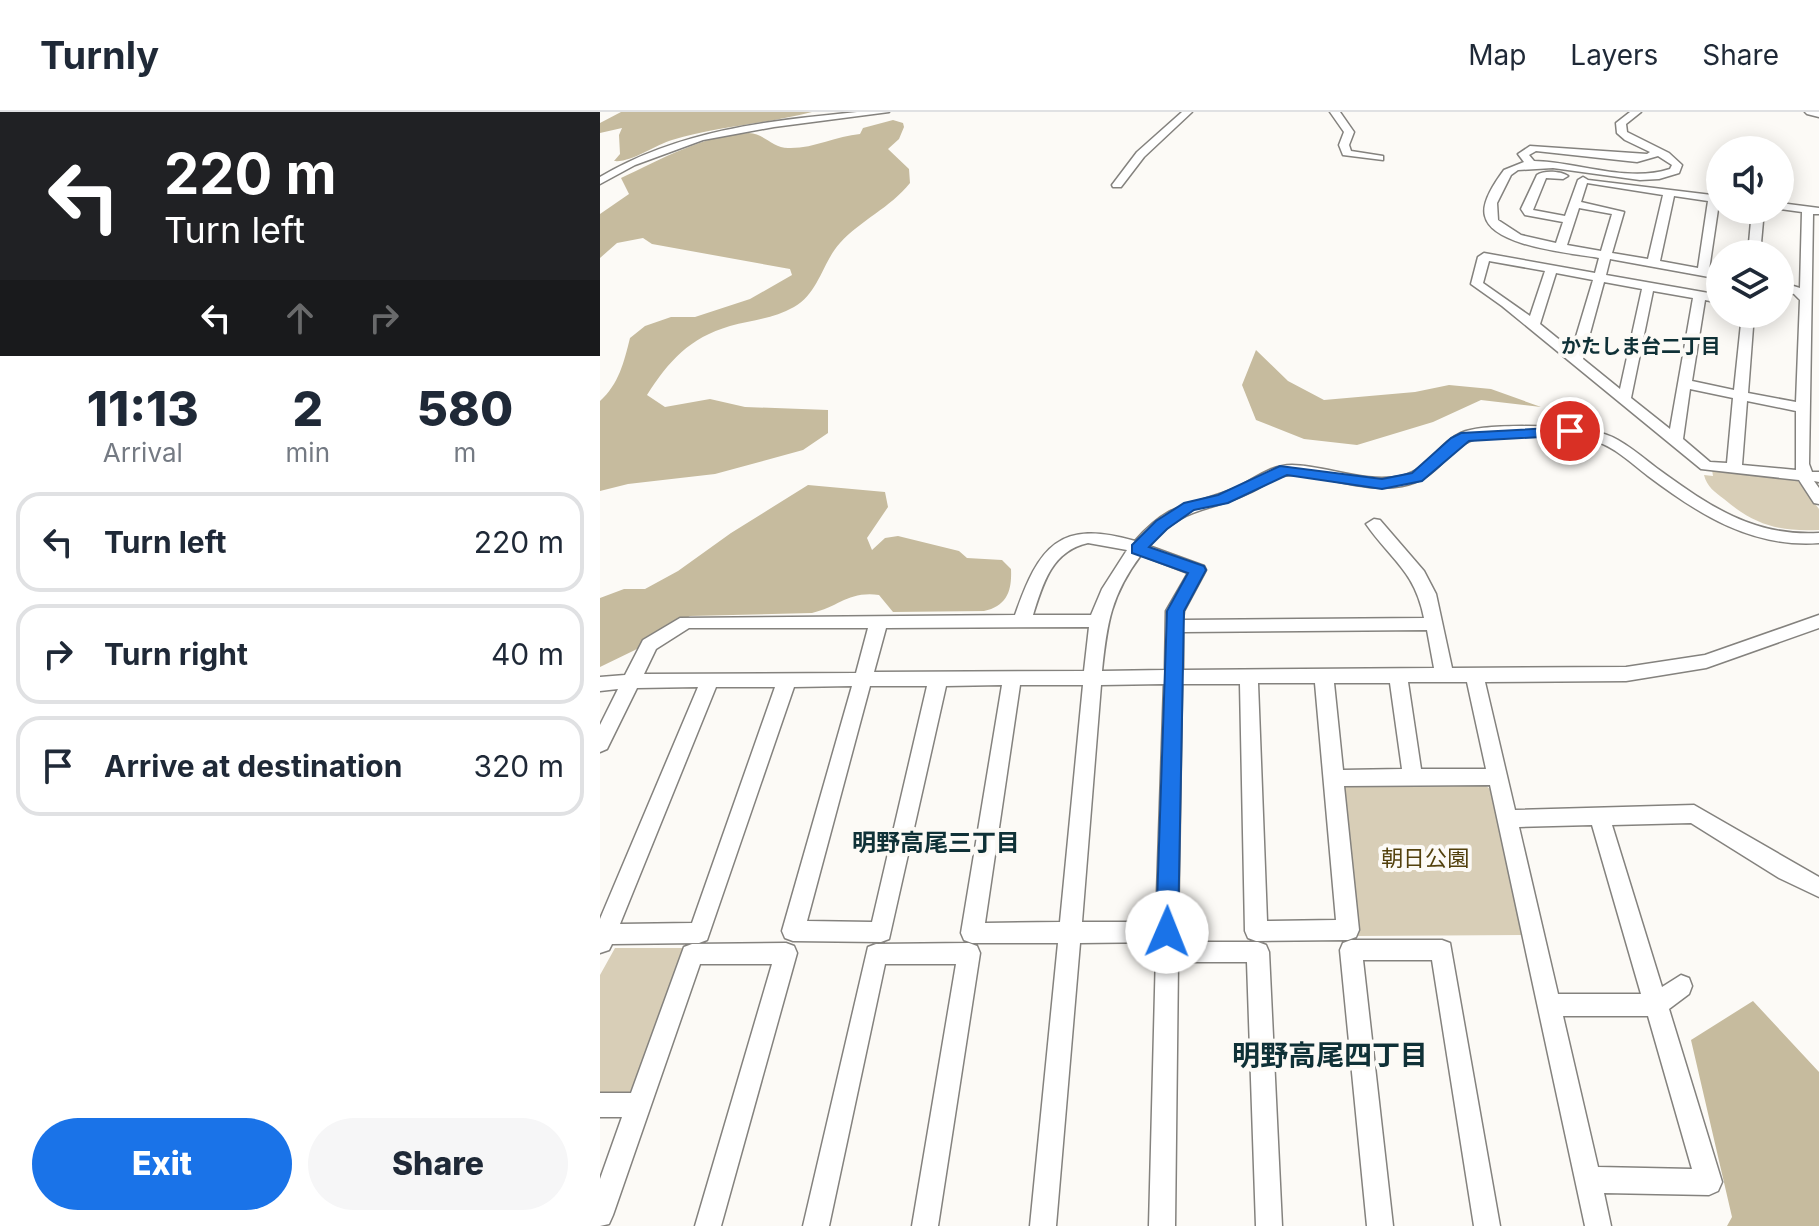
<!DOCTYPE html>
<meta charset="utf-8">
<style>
body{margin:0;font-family:Inter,"Noto Sans JP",sans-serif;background:#f6f6f7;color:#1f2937;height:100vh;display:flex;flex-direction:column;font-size:30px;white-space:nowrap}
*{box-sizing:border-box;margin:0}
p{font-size:26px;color:#747a83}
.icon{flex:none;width:44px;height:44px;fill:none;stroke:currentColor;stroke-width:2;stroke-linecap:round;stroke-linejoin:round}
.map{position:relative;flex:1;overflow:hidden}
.sheet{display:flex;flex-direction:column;background:#fff;width:600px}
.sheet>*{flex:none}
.top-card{background:#202124;color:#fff;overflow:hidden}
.tools{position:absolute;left:1106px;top:24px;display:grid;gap:16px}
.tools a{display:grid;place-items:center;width:88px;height:88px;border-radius:50%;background:#fff;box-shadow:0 4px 20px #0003;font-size:40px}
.pin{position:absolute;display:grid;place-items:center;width:68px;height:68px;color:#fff;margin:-34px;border:4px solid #fff;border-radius:50%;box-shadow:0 2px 8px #0007}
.me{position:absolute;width:88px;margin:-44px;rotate:1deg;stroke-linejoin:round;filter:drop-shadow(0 0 6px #0008)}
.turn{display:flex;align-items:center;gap:28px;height:168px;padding:0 32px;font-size:36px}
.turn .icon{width:104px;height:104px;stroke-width:2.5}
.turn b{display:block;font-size:56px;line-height:68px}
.lanes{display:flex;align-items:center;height:76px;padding:0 32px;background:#0003;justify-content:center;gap:40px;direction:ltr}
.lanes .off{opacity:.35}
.eta{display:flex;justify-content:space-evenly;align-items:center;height:136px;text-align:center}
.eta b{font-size:48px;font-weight:800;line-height:56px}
.cta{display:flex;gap:16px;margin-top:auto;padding:16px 32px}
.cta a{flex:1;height:92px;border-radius:48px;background:#1a73e8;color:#fff;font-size:32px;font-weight:800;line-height:92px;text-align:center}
.cta a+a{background:#f6f6f7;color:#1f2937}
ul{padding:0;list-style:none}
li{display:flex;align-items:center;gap:24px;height:100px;margin:0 16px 12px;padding:0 16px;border:4px solid #e0e1e3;border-radius:24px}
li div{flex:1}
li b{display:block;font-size:30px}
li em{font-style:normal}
header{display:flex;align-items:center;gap:48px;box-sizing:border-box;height:112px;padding:0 40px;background:#fff;border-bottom:2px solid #e0e1e3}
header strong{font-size:38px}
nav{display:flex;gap:44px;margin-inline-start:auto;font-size:28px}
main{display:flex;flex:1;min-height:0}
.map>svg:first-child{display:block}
.green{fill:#d8ceb7}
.forest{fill:#c6bb9e}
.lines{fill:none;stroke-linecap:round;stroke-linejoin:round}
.minor-casing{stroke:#84827e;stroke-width:3}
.minor{fill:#fff;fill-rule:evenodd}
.route{fill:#1a73e8;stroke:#114b97;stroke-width:2}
.labels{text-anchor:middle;stroke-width:8;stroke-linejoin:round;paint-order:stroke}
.far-neighbourhood-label{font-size:20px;font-weight:bold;fill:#0f3137;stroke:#fcfaf6}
.park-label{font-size:22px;fill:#53410d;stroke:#fcfaf6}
.neighbourhood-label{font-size:24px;font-weight:bold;fill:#0f3137;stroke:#fcfaf6}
.near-neighbourhood-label{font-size:28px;font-weight:bold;fill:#0f3137;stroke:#fcfaf6}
</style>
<header>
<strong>Turnly</strong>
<nav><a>Map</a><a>Layers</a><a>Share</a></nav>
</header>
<main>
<section class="sheet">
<div class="top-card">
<div class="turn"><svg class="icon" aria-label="left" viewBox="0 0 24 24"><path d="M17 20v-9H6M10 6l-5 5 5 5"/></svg><div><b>220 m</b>Turn left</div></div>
<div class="lanes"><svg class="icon" aria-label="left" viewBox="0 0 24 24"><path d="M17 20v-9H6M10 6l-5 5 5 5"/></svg><svg class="icon off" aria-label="ahead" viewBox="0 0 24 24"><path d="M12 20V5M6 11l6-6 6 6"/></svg><svg class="icon off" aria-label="right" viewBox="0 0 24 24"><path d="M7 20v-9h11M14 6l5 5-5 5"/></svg></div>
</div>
<div class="eta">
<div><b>11:13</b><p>Arrival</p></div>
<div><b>2</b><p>min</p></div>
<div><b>580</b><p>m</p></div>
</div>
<ul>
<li><svg class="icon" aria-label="left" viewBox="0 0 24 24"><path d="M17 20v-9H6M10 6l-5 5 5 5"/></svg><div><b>Turn left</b></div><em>220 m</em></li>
<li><svg class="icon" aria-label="right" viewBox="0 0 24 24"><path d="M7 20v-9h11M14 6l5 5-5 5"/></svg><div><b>Turn right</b></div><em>40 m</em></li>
<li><svg class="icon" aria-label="arrive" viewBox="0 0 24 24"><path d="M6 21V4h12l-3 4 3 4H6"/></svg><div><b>Arrive at destination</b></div><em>320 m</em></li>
</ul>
<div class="cta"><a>Exit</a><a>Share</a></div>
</section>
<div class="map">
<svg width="1219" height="1114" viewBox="0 0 1219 1114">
<rect width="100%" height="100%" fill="#fcfaf6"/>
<path class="green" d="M1112 358 1190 365 1198 369 1219 397V418C1180 420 1154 413 1124 387 1115 380 1107 375 1104 363L1113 364Z
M741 669 881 670 890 677 923 823 757 824Z
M15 836H87L34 987H0V863Z"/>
<path class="forest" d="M21 0H212C166 12 118 14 72 28 55 33 31 51 14 49L20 42 19 23 22 16 0 21V11Z
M293 8 303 11 304 15 299 27 288 37 309 57 310 71C290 96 261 108 240 131 223 149 219 181 194 195 173 207 152 208 130 214 89 226 69 249 47 283L65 295 110 287 145 295 228 298V321L203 338 115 362 28 372 0 379V289C19 272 24 250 30 226L45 214 71 205H95L150 187 192 163 190 157 52 132 43 126 17 131 0 146V102L29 82 21 66C60 48 105 22 149 21 163 21 173 36 188 36 213 37 236 24 260 22L263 16Z
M656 238 688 269 724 288 815 280 849 273 891 277 941 295 881 288 833 310 757 333 704 327 656 308 642 273Z
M208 373 285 380 288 395 267 426 272 438 285 426 298 424 359 439 367 446 402 448 411 457C412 479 407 494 384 499L293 500 279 483C248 479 239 495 212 501L90 504 35 538 0 555V486L24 477H45L78 459 131 421Z
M1153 889 1219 960V1114H1127L1132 1105 1091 928Z"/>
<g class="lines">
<defs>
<path id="minor" d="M257 0H289L174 15 103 28 35 53 0 72V65C80 18 167 9 257 0Z
M582 0H592L544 45 521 75H513L512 73 537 40Z
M730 0H740L754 20 749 33 751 39 783 44V48L743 43 739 33 744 20Z
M1030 0H1041L1026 12 1027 20 1069 41 1082 53 1079 61 1059 67 1040 68 953 56 918 58 911 63 897 91 898 108 921 123 956 131 963 110 925 103 921 97 937 63C944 58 961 59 968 64L963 67 946 66 933 98 965 104 978 68 983 65 988 68 1120 84 1109 158 1120 159V167L1010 147 1006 163 1120 183V191L1105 188 1092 269 1134 278 1142 202H1154L1148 281 1196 290 1200 188 1194 182 1180 178V170L1200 176 1202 100 1180 97V91L1219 96V102H1213L1209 352 1212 360H1219V370L1214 369 1219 376V392L1214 391 1199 368 1101 357 902 194 871 172 878 145 884 141 995 161 999 146C973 141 892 135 885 104 881 90 896 69 904 58L924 50 918 42 930 34 1047 42 1050 40 1025 28 1017 21 1016 11ZM936 39 1037 50 1058 44 1072 53 1070 57C1027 71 979 50 934 49L929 43ZM987 71 1063 83 1048 147 1012 141 1024 100 981 90ZM1074 84 1108 89 1098 156 1060 149ZM979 96 1012 102 1001 139 967 133ZM889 149 945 159 930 204 883 171ZM956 161 993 168 972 238 940 212ZM1004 170 1042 177 1020 277 983 247ZM1053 179 1093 186 1070 317 1031 286ZM1090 277 1133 286 1127 351 1110 350 1083 327ZM1147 289 1196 299V358L1142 353Z
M1205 0H1219V5L1207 2Z
M1152 98H1164L1160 142H1148Z
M959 315C978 316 1001 318 1018 328 1032 336 1045 347 1058 357 1109 394 1154 425 1219 421V431C1152 436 1100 403 1048 364 1031 351 1014 334 992 328 970 322 884 319 866 331 840 347 836 367 802 374 765 381 729 364 693 363 676 362 665 374 649 381 606 402 585 392 549 434L604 454 606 458 584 499 583 508 824 506C815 459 791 448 766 412L774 407 780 408 824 459 836 482 852 556 1026 555 1105 543 1219 503V516L1106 556 1026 569 885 570 915 698 1094 693 1219 765V785L1179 766 1091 711 1012 713 1062 875 1081 863 1089 866 1092 874 1089 882 1069 897 1122 1070 1118 1079 1109 1083 1004 1081 1011 1114H985L890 673 744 674 759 818 756 825 748 828 656 829 648 826 645 819 640 572H582L578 820 575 827 568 830H658L666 833 669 840 682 1114H656L647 850H578L575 1114H549L556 840 559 833 566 830 480 831 456 1114H430L458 831H372L364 828 361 821 402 573 346 574 289 827 281 830 193 829 185 826 182 819 252 574 194 575 107 828 99 831 12 832 9 838 0 841V807L98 575 37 576 7 637 0 640V613L18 577 0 579V565L25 563 43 528 80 506 415 503C439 434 459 407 535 429 572 387 590 395 636 376 655 367 670 353 692 353 729 354 765 372 802 364 828 358 838 331 861 321 881 312 936 314 959 315ZM488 431 527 438 502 477 491 503H433C443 471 452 439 488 431ZM541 443 588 461 566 499 565 558 502 559C507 511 511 483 541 443ZM489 515 484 559 274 560 286 516ZM89 516H268L256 561 44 562 56 537ZM827 518 834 556 583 558V520ZM808 570H867L886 657H821ZM658 571H715L736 808 667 809ZM734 571H790L802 657 743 658ZM564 572 556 810H482L501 573ZM420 573H483L460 810 385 811ZM270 574H327L272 810 207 809ZM116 575H175L92 811 20 812ZM992 713 1041 882H958L919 715ZM963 904H1048L1092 1057 998 1055Z
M751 828H842L850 831 900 1114H874L832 848H763L793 1114H767L740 838 743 831Z
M186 831 194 834 197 841 121 1114H95L172 852H100L13 1103 9 1112 0 1114V1067L22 1005H0V981H31L84 835 92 832Z
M369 831 377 834 380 841 338 1114H312L356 852H285L229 1114H203L268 835 276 832Z"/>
</defs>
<use href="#minor" class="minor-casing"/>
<use href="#minor" class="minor"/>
</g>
<path class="route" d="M970 315 976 316V323L869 329 822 369 782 377 687 363 628 391 594 398 567 417 549 435 604 454 606 458 584 499 578 820 575 827 567 830 559 827 556 820 567 499 588 461 532 441V433L556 409 584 391 618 383 680 354 782 367 812 361 851 326 861 321Z"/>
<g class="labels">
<g class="far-neighbourhood-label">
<text x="1041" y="241">かたしま台二丁目</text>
</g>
<g class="park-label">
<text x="825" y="754">朝日公園</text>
</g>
<g class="neighbourhood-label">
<text x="336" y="739">明野高尾三丁目</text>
</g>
<g class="near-neighbourhood-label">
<text x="730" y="953">明野高尾四丁目</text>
</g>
</g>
</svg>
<div class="tools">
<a><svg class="icon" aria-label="sound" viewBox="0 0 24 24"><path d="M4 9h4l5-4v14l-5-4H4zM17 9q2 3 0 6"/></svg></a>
<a><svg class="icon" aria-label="layers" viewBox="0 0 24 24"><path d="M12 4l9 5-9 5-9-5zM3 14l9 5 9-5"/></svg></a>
</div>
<div class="pin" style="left:970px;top:319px;background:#d93025"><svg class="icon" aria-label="arrive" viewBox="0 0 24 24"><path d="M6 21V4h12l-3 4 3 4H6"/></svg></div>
<svg class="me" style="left:567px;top:820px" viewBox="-20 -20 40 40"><circle r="19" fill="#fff"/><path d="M0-13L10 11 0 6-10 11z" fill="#1a73e8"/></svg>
</div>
</main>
